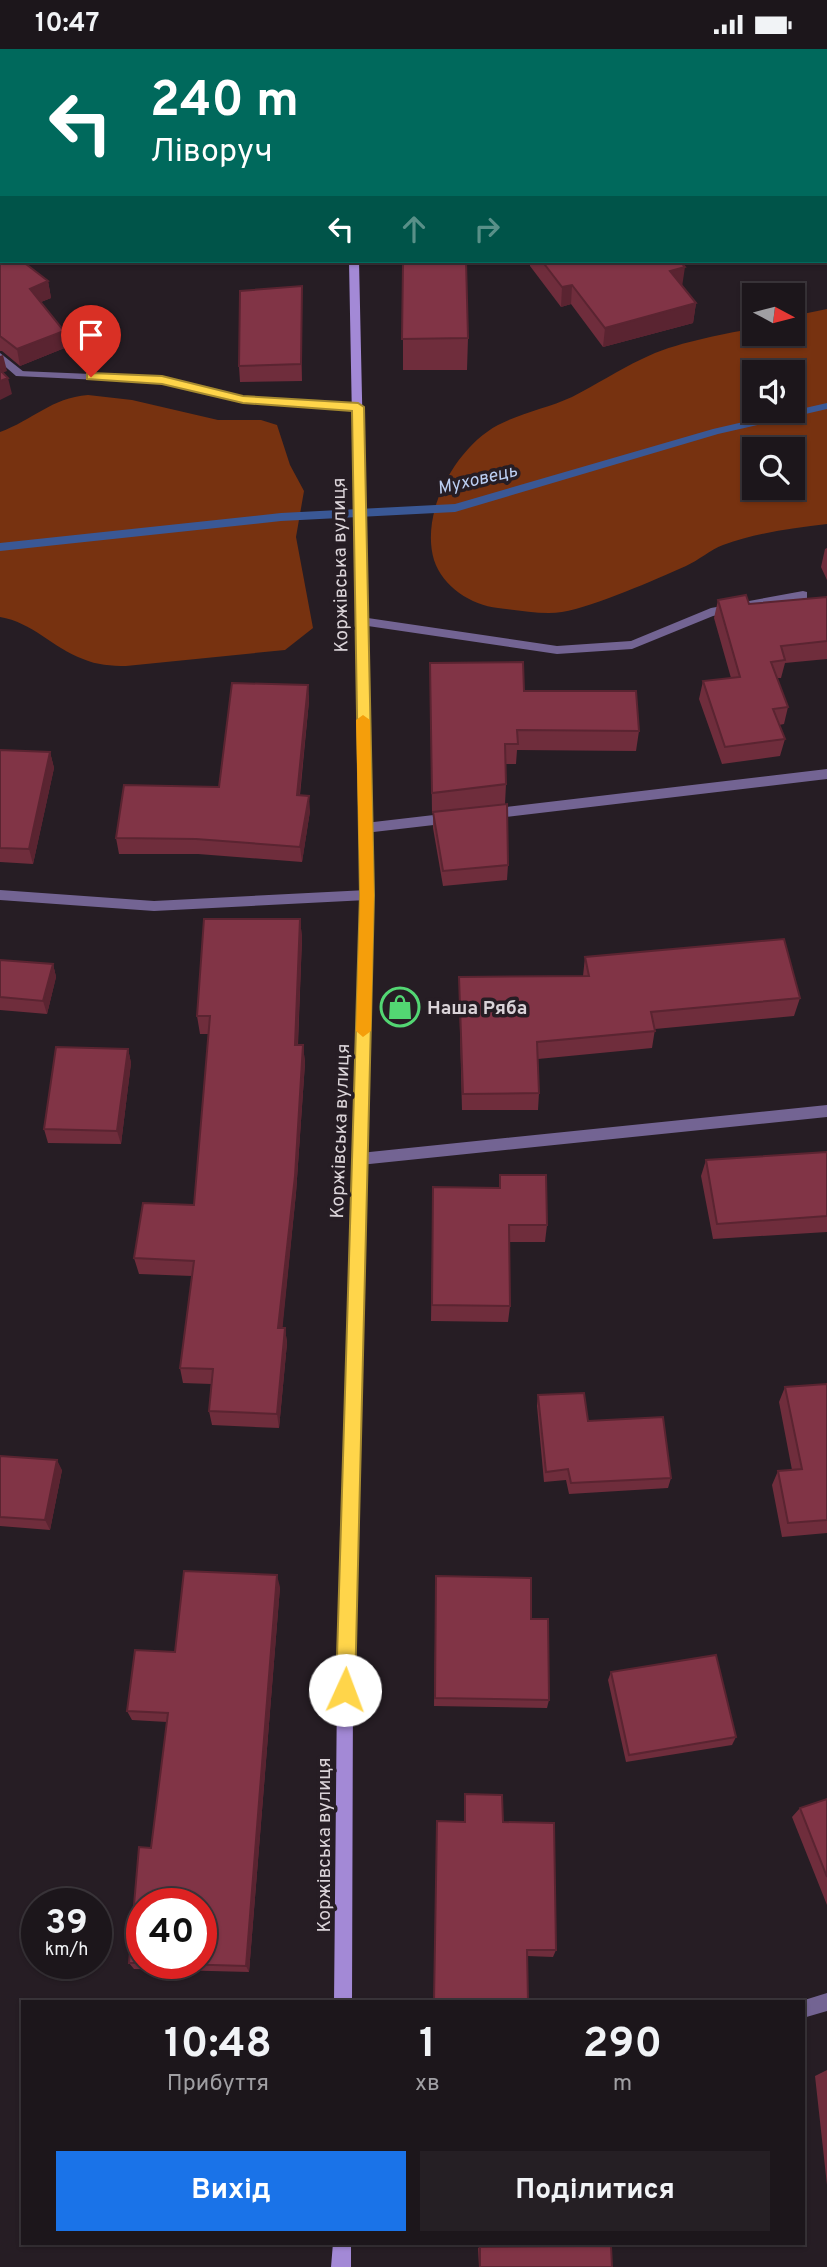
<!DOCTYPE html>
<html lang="uk">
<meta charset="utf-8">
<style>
body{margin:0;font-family:Overpass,sans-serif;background:#251f24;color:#f1f3f6;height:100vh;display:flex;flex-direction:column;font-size:26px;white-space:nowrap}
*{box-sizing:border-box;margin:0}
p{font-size:23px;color:#a09fa3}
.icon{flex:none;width:38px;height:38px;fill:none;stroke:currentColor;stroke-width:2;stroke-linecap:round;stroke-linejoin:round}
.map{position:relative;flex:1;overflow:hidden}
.sheet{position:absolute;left:21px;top:1951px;width:784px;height:245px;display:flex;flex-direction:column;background:#1c161b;border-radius:0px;box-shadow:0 2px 5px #0004,0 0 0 2px #3a353a}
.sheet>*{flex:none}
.hud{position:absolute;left:0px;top:0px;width:828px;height:214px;box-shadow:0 2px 5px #0004,0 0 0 2px #3a353a;background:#00695c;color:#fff;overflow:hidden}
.needle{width:46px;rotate:97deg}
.fabs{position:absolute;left:742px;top:234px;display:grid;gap:14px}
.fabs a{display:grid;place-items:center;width:63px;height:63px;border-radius:0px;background:#1c161b;box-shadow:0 2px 5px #0004,0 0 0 2px #3a353a;font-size:35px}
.speed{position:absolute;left:21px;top:1839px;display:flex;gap:14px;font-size:35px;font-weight:700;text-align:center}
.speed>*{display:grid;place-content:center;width:91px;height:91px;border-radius:50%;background:#1c161b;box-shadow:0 2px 5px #0004,0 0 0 2px #3a353a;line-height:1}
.speed small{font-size:18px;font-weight:400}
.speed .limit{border:10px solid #d22;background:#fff;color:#111}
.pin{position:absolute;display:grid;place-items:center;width:60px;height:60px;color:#fff;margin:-72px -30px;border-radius:50% 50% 50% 0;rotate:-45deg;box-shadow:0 0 7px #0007}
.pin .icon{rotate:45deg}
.me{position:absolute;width:77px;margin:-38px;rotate:2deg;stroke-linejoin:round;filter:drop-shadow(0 0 5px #0008)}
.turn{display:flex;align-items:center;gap:24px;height:147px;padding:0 35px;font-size:32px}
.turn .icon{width:91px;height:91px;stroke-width:2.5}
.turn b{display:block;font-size:49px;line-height:60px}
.lanes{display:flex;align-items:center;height:66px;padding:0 35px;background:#0003;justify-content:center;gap:35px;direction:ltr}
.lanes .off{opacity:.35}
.eta{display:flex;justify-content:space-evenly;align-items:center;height:119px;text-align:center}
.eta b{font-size:42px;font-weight:700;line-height:49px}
.cta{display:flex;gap:14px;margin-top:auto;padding:14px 35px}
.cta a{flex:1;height:80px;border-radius:0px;background:#1a73e8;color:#fff;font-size:28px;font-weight:700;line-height:80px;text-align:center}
.cta a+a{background:#251f24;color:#f1f3f6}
.status{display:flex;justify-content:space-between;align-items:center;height:49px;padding:0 35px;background:#1c161b;direction:ltr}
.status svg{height:19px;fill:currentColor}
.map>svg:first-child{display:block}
.forest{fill:#773210;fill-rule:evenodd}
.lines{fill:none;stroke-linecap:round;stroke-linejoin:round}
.stream{fill:#3a5895;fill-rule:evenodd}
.lane{fill:#736493;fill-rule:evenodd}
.street{fill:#736493;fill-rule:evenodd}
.secondary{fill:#a389d6;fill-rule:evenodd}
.wall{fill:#6f2d3c}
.shaded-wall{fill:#5a2431}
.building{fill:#813446;stroke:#5a2431;stroke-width:2}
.route{fill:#ffd54a;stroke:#a68a30;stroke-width:2}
.slow{fill:#f59e0b}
.labels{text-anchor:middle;stroke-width:7;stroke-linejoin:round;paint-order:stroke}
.far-water-label{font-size:18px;font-style:italic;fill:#bbcef2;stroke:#261d24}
.street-label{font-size:19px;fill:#dad3d8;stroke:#261d24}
.poi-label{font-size:19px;font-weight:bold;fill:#dad3d8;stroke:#261d24;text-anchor:start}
</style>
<div class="status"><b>10:47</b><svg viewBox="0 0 49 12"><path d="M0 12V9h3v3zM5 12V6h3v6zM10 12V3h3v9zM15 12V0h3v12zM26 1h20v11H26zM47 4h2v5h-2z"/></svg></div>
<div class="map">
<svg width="827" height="2218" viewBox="0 0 827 2218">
<rect width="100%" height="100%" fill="#261d24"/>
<path class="forest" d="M827 260V475C792 479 757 484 723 496 710 501 699 511 686 517 654 531 596 557 562 563 543 566 518 561 498 559 471 556 443 538 434 511 420 464 455 399 498 376 521 364 548 359 572 348 596 336 618 321 642 310 676 293 717 287 754 279V285H793V267ZM754 324H793V362H754ZM754 401H793V439H754Z
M88 346 132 351 218 371H261L277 376 290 416 304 442 296 488 313 579 285 601 126 617C111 617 97 616 83 610 53 599 32 573 0 568V383C33 371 51 349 88 346Z"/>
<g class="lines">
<path class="stream" d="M827 354V360L718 385 455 463 281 472 0 502V494L281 464 455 455 713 380Z"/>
<path class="lane" d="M20 322 162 328 243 347 358 355 363 358 358 361 243 353 162 334 16 327V323Z
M803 542 807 543V549L713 567 632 600 557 605 361 576 355 572 361 568 557 597 631 592 711 559Z
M827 720V730L488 770 482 765 488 760Z
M451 764 457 769 451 774 365 784 359 779 365 774Z"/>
<path class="street" d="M0 304 24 323V327H16L0 313Z
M0 841 154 852 367 841 373 846 367 851 154 862 0 851Z
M827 1056V1068L360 1116 355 1114 353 1110 355 1106 360 1104Z
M827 1944V1962L803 1969V1953H798Z"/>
<path class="secondary" d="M344 0H352V2H344Z
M349 212H359L373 846 353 1641 352 1953H334L337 1641 361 846Z
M333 2194H351V2218H331Z"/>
</g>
<path class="wall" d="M0 0 2 2V27L0 23Z
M722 0H824L825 2H723Z
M826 3 827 6V46H826Z
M826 150H827V179L826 178Z
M0 194 48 232 51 249 41 253 67 298 20 317 2 302H0Z
M530 212H680L682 237 696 254 693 274 603 298 571 255 561 258 530 217Z
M403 215 468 289 467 321H403Z
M302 254V332L240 333 239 317Z
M827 499V531L821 518 825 500Z
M827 548V610L785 614 781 629H777L788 658 784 675 779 676 785 690 780 707 722 715 699 650 703 632 731 629 714 569 718 551 749 555Z
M430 614 524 642 639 682 636 702 517 701 516 715H506V735L505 755 432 764Z
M308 636 309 652 300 746 310 762 302 813 198 805H119L116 789 219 738Z
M0 701 50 703 54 719 33 815 0 813Z
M433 763 508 816 507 831 443 837 433 779Z
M300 870 302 889 298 996H303L305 1014 296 1144 282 1279H285L287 1294 279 1379 212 1376 209 1362 211 1335 183 1334 180 1319 192 1227 139 1225 134 1209 194 1156 209 985H200L197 967Z
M585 908 800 949 794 967 655 980 652 999 538 1010 539 1044 538 1061H462L459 945V928L583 927Z
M0 911 53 915 56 928 47 965 0 961Z
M128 1000 131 1014 121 1095 48 1094 44 1080Z
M827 1103V1183L713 1190 701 1127 706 1111Z
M500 1126 547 1176 545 1193H510V1257L508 1273 431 1272 433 1138 499 1139Z
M827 1335V1484L782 1488 772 1436 778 1422 792 1421 779 1353 785 1338Z
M538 1346 588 1372 671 1429 668 1439 569 1445 566 1431 544 1433 537 1357Z
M0 1407 62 1421 50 1481 0 1477Z
M436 1527 531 1570 549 1651 547 1659 434 1657Z
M280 1538 249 1923 134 1920 129 1914 151 1799 167 1673 132 1671 127 1662 175 1603Z
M611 1623 736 1688 732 1696 626 1713 608 1631Z
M465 1745 503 1773 556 1901 553 1908 527 1907 464 1773Z
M827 1750V1856L792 1768 800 1759Z
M827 2021V2136L815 2027Z
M480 2198 612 2218H479L478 2199Z"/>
<path class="shaded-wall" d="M685 218 682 238 670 222Z
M48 232 51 249 33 256 30 240Z
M572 236 571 255 561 258 562 238Z
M302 237V332L301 315Z
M696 254 693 274 603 298 605 279Z
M64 282 67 298 20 317 17 300Z
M3 306 7 322 0 325V307Z
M8 329 12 345 0 351V332Z
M308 636 309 652 298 761 297 746Z
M50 703 54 719 33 815 29 800Z
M309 747 310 762 302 813 300 798Z
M300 870 302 889 297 1014 295 996Z
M53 915 56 928 47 965 43 952Z
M303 996 305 1014 296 1144 281 1294 278 1279Z
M128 1000 131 1014 121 1095 117 1082Z
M285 1279 287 1294 279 1379 277 1365Z
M57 1411 62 1421 50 1481 45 1471Z
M277 1526 280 1538 249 1923 246 1917Z"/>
<path class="building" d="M0 0H43L44 2H2V15L0 12Z
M246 0H302V2H246Z
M406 0H478V2H407Z
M562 0H630L631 2H562Z
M735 0H824L825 2H736Z
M826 3 827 6V23H826Z
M0 194 2 195V212H22L48 232 30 240 64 282 17 300 0 287Z
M445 212H466L468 289 402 290 403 215Z
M542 212H680L685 218 670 222 696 254 605 279 572 236 562 238Z
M302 237 301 315 239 317 240 242Z
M0 321 8 329 0 332Z
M746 546 749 555 827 548V592L781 597 785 611 771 613 788 658 773 660 785 690 725 698 703 632 740 628 718 551Z
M523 613 524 642H636L639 682 517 681 518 695H505L506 735 432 744 430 614Z
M232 634 308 636 297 746 309 747 300 798 196 790 116 789 124 736 219 738Z
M0 701 50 703 29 800 0 799Z
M507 755 508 816 443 822 433 763Z
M204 870H300L295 996H303L295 1127 278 1279H285L277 1365 209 1362 213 1320 180 1319 194 1212 134 1209 143 1154 194 1156 210 967H197Z
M784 890 800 949 651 963 655 982 537 993 539 1044 463 1045 459 928 589 927 585 908Z
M0 911 53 915 43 952 0 948Z
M56 998 128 1000 117 1082 44 1080Z
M827 1103V1167L717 1175 706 1111Z
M500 1126H546L547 1176H509L510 1257 432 1256 433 1138 500 1139Z
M827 1335V1471L788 1474 778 1422 802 1420 785 1338Z
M584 1344 588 1372 663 1368 671 1429 571 1434 568 1420 546 1423 538 1346Z
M0 1407 57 1411 45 1471 0 1468Z
M184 1522 277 1526 246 1917 146 1914H201V1855H142V1914H129L139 1798 151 1799 168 1664 127 1662 135 1601 175 1603Z
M436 1527 531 1529V1570H548L549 1651 435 1649Z
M716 1606 736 1688 629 1706 611 1623Z
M465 1745 502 1746 503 1773 554 1774 556 1901H527L528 1953H434L437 1772 465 1773Z
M827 1750V1828L800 1759Z
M611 2197 612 2218H480V2198Z"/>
<path class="route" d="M91 324 162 327 243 347 358 354 364 358 374 846 355 1641 352 1648 345 1650 339 1648 336 1641 360 846 352 362 243 354 162 335 87 330V325Z"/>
<path class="slow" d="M363 666 370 671 374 846 371 982 363 988 356 982 360 846 356 671Z"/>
<defs>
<symbol id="shop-ring" viewBox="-11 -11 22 22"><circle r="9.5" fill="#261d24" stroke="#53d673" stroke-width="1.5"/><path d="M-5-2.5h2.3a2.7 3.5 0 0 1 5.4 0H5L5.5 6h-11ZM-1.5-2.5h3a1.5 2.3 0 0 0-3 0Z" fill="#53d673"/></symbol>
</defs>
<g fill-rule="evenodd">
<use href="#shop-ring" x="378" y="936" width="44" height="44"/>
</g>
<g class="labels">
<g class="far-water-label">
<text transform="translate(477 430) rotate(-13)" y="6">Муховець</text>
</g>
<g class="street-label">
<text transform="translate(339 516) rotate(-91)" y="7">Коржівська вулиця</text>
<text transform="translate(339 1082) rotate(-88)" y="7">Коржівська вулиця</text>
<text transform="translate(323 1796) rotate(-90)" y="7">Коржівська вулиця</text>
</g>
<g class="poi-label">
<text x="427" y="965">Наша Ряба</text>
</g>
</g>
</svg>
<div class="fabs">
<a><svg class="needle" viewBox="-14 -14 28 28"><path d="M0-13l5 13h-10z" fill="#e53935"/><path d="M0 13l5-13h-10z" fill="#a09fa3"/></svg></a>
<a><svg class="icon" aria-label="sound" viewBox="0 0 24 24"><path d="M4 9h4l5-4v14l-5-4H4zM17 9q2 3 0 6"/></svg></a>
<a><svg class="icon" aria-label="search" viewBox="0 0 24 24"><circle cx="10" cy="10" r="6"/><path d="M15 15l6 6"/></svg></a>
</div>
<div class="speed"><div>39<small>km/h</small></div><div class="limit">40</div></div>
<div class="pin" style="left:91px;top:328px;background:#d93025"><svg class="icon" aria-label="arrive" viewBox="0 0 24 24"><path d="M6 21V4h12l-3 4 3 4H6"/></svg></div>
<svg class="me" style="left:345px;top:1641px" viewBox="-20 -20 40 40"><circle r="19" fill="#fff"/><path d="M0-13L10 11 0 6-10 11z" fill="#ffd54a"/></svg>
<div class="hud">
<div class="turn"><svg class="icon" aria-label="left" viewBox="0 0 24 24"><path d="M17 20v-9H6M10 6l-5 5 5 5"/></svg><div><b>240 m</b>Ліворуч</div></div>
<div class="lanes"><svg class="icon" aria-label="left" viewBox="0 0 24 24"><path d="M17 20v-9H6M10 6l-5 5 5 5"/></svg><svg class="icon off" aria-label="ahead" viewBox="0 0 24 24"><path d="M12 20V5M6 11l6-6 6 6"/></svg><svg class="icon off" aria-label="right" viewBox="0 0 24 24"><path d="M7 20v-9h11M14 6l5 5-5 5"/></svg></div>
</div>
<section class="sheet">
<div class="eta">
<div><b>10:48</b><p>Прибуття</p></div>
<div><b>1</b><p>хв</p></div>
<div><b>290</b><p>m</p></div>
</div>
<div class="cta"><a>Вихід</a><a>Поділитися</a></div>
</section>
</div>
